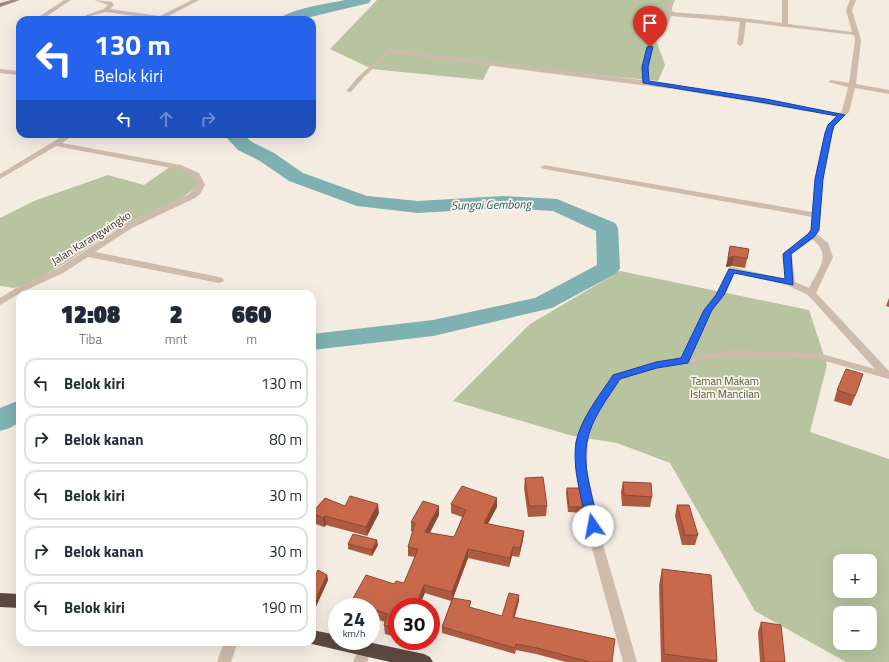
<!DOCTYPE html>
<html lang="id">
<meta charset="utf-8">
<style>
body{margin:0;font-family:"Titillium Web",sans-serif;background:#f6f6f7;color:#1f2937;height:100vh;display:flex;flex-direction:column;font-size:15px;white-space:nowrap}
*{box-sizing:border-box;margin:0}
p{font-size:13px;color:#747a83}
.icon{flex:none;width:22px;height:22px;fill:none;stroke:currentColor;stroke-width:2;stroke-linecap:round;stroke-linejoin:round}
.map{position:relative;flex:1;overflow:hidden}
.side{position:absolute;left:16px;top:290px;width:300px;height:356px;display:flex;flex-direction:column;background:#fff;border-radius:12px;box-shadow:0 4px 16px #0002}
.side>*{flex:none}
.banner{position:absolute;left:16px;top:16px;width:300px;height:122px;border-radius:12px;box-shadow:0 4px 16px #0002;background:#2563eb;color:#fff;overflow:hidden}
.tools{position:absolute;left:833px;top:554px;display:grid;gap:8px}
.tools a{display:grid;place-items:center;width:44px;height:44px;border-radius:8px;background:#fff;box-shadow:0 4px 16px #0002;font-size:20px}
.speed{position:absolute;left:328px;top:598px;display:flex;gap:8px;font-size:20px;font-weight:700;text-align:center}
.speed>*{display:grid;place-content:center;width:52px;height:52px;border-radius:50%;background:#fff;box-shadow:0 4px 16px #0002;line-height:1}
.speed small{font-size:10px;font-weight:400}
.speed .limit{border:6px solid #d22;background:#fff;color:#111}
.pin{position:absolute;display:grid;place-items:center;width:34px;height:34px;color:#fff;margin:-41px -17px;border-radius:50% 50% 50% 0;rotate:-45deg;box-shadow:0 0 4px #0007}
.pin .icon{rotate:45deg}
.me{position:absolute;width:44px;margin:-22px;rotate:348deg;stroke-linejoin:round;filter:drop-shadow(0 0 3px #0008)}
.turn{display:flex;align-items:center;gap:14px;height:84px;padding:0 12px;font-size:18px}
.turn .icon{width:52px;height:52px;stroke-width:2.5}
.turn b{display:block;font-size:28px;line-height:34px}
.lanes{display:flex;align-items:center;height:38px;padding:0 12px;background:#0003;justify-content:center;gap:20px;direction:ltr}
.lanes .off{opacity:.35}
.eta{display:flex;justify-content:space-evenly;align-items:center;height:68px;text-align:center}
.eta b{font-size:24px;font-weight:800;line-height:28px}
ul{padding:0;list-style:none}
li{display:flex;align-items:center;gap:12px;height:50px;margin:0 8px 6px;padding:0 4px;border:2px solid #e0e1e3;border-radius:12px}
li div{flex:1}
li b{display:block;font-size:15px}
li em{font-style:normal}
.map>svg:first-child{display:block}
.green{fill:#b8c4a0;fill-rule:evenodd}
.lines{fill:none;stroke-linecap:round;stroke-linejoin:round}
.river{fill:#7fb0b2;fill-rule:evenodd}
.street{fill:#cdbbac;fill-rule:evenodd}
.secondary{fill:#a18a7d;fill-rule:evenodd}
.highway{fill:#5c4a42;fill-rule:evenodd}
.wall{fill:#ac5a40}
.shaded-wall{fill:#8c4a34}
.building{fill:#c8694b;stroke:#8c4a34}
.route{fill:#2563eb;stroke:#184099}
.labels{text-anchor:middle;stroke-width:3.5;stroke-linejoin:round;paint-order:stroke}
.street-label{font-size:11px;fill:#3b302b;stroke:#fbf5ee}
.park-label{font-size:11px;fill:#4a5a2e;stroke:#fbf5ee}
.water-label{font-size:12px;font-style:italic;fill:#1f5a5e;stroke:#fbf5ee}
</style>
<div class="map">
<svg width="889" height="662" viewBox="0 0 889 662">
<rect width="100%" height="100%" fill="#f4ebe1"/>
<path class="green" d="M377 0H675L670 9 674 13 655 37 665 65 658 81 491 64 483 80 372 69 330 49Z
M171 166 192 174 198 185C177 205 151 211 126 224 89 244 58 273 18 287 13 289 5 286 0 286V218L34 201 108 175 144 185Z
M620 271 809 310 827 365 810 432 889 459V662H846L755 611 670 463 617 443 573 436 453 401 530 324ZM840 561H870V591H840ZM840 613H870V643H840Z"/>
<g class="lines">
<path class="river" d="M346 0H371L369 3 298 20H279C286 9 332 3 346 0Z
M223 134H243L252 142 274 153 303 173 367 196 418 201 503 196 557 199 615 223 618 228 620 268 617 273 552 308 433 336 312 350V334L433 320 535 298 597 265 596 231 553 211 503 208 418 213 357 206 289 181 260 161 238 150Z
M20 400V422L10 428 0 431V408Z"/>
<path class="street" d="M64 0H71L44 18H40V16Z
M94 0 112 2 114 5 110 9 160 16 192 0H199L161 20 106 12 86 17V15L104 9 108 5Z
M668 0H674L671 12 725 16 782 23V0H788V24L852 32 846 10 850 0H856L852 10 861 40 856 84 889 90V94L855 88 849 112 834 126 823 179 819 230 817 234 828 243 833 257 816 293 889 371V379L818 359 731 356 657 368 620 379 596 416 588 442 587 469 602 541 637 662H623L590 541 575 469 576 442 585 416 612 375 656 362 680 358 703 310 716 294 729 268 732 267 785 279 783 253 809 233 811 230 812 217 544 169 540 167 544 165 812 212 815 179 825 133 827 125 836 116 673 89 390 53 363 78 351 92 346 91 359 76 389 49 642 80V67L647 47 654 32 663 23ZM671 16 740 22 737 44 740 46 743 44 746 22 854 35 855 40 849 83 831 80 828 82 848 87 842 111 840 113 648 81C648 65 651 49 659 34 664 26 668 28 671 16ZM812 239C833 255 818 269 809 288L795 282 792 254ZM735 273 787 285 808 295 875 369 818 353 731 350 692 356 713 311 725 295Z
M0 69 20 71V75L0 73Z
M66 134H75L62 143 181 165 199 173 205 185 200 194 195 198 132 228 95 252 219 277 222 278 224 280 222 282 219 283 88 257 63 273 22 292 0 305V298L16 288 57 269 126 224 189 194 197 185 193 176 176 169 56 146 0 179V174Z
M224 642H238L231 662H217Z
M365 643 370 645 372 649 367 662H353L360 645Z"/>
<path class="secondary" d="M11 0H20L0 7V3Z"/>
<path class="highway" d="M0 593 20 594V608L0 607Z
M312 630 337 635V641H363L424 654 430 657 433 662H390L312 644 306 642H312Z"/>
</g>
<path class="wall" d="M730 246 747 259 745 268 732 266 726 267Z
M889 298V307L886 306Z
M860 384 851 406 834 401 837 390Z
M525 478 547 506 546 516 528 517 524 488Z
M623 482 652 497 650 507 622 506 621 492Z
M567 488 583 507V513L568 512 566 493Z
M497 498V507L488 524 524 531 523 540 519 557 512 556 509 567 468 558 453 598 470 608 502 616 519 595V601L514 617 612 662H566L536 654 516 650 515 654 442 633V627L451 601 425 593 397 607V637L385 634 384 625 385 622 371 617V607H352L351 602 394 584 404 583 415 557 408 556V547L413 532 411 531V522L439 506V515L430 533 454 537 462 517 451 513V504Z
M677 505 698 535 695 545H682L675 516Z
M345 506 379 513 367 536 326 525 324 527 313 523 312 514Z
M348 544 378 545 372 556 348 549Z
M662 569 717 661V662H661L659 585Z
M327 575 328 580 314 611H312V582Z
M761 622 785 662H760L758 632Z"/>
<path class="shaded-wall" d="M734 256 732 266 726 267 728 258Z
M497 498V507L483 532 484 523Z
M378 504 379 513 367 536 366 527Z
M439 506V515L425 541V532Z
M325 516 326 525 324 527 323 518Z
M524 531 523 540 519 557 520 548Z
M377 540 378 545 372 556V550Z
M513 547 512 556 509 567 510 558Z
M468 549V558L452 601V592Z
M327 575 328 580 314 611 313 606Z
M424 585 425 593 419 607H415Z
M519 595V601L513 623V617Z"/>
<path class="building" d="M730 246 749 249 747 259 734 256 728 258Z
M846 369 863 374 855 396 837 390Z
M543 477 547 506H529L525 478Z
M623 482 651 483 652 497 624 495Z
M462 486 497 498 484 523 524 531 520 548 513 547 510 558 468 549 452 592 424 585 415 607H397V629L384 625 388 614 371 609V607H366L351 602 366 575 394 584 396 581 404 583 418 549 408 547 415 523 411 522 423 501 439 506 425 532 454 537 466 510 451 504Z
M567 488H579L583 507H569Z
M350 496 378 504 366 527 325 516 323 518 312 513 325 498 345 506Z
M677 505H689L698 535H685Z
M353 534 377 540 372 550 348 544Z
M662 569 711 575 717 661 664 654Z
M318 570 327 575 313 606H312V582Z
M509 593 519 595 513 617 615 639 612 662H590L537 648 516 644 515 648 442 627 453 598 471 601 469 607 502 616Z
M761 622 781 625 785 662H764Z"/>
<path class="route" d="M650 46 653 47 648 67 649 81 766 99 845 115 834 126 832 133 823 179 819 230 814 237 791 254 793 285 734 273 724 295 712 310 688 363 657 368 620 379C608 398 591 419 587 442 582 469 594 500 599 526L597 530H589L588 526C582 500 572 469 576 442 581 418 600 395 613 375L656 362 681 358 704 310 716 295 729 269 785 279 783 254 808 234 811 230 815 179 825 133 828 125 837 116 766 103 643 83 642 67 647 47Z"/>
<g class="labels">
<g class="street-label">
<text transform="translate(91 238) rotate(-32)" y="4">Jalan Karangwingko</text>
</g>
<g class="park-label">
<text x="725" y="385">Taman Makam<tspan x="725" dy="13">Islam Mancilan</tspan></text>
</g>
<g class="water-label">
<text transform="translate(491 205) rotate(-1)" y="4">Sungai Gembong</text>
</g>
</g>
</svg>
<div class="tools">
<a>+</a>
<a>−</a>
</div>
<div class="speed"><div>24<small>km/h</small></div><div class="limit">30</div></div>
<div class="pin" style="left:650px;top:47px;background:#d93025"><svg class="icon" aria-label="arrive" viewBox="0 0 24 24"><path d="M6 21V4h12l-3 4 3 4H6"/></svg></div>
<svg class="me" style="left:593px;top:526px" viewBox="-20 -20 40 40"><circle r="19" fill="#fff"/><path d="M0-13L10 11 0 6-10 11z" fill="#2563eb"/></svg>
<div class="banner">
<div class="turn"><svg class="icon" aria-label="left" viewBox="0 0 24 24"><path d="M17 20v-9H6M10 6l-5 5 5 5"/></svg><div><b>130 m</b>Belok kiri</div></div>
<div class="lanes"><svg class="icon" aria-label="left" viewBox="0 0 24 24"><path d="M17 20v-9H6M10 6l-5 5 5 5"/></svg><svg class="icon off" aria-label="ahead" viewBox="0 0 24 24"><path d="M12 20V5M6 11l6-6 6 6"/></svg><svg class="icon off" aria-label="right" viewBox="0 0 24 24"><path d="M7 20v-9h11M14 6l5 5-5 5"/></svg></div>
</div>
<section class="side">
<div class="eta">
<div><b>12:08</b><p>Tiba</p></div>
<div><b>2</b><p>mnt</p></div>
<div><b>660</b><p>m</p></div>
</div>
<ul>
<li><svg class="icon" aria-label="left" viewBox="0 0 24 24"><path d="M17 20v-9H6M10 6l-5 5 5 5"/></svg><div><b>Belok kiri</b></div><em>130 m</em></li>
<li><svg class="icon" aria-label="right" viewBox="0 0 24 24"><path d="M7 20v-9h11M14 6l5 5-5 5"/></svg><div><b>Belok kanan</b></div><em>80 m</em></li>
<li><svg class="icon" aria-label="left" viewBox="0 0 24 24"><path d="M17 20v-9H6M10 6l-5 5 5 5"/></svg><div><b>Belok kiri</b></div><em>30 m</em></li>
<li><svg class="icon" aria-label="right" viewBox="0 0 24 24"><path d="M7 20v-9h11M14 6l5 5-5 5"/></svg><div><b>Belok kanan</b></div><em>30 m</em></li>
<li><svg class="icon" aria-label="left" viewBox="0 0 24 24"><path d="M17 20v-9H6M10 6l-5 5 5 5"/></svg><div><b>Belok kiri</b></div><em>190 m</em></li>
</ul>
</section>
</div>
